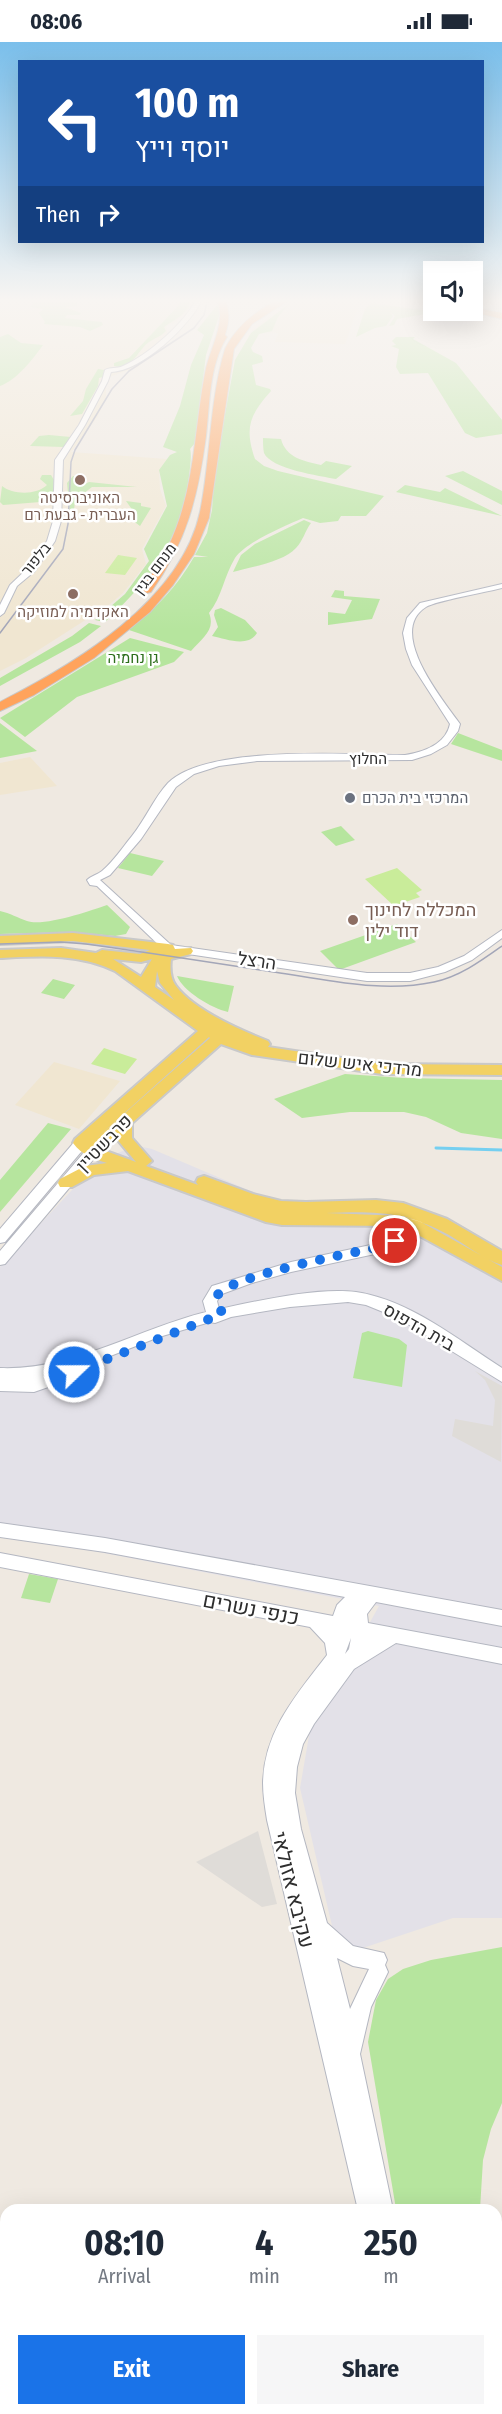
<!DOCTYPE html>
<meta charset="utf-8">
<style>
body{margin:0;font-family:"Fira Sans Condensed",Heebo,sans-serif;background:#f6f6f7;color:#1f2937;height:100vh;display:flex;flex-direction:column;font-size:22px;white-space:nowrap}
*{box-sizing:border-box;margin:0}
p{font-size:20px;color:#747a83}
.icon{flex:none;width:33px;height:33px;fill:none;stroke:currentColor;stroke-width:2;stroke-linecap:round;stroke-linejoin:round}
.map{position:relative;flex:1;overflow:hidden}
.sheet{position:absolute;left:0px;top:2162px;width:502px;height:212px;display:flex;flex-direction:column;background:#fff;border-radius:18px 18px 0 0;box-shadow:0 6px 24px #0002}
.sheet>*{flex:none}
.hud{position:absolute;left:18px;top:18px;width:466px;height:183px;border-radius:0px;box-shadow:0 6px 24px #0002;background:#1a4fa0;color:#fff;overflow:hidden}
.fabs{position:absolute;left:423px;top:219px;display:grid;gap:12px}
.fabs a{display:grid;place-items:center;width:60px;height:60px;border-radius:0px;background:#fff;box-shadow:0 6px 24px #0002;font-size:30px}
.pin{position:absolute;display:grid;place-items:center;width:51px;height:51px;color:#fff;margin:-26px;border:3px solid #fff;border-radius:50%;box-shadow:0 2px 6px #0007}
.me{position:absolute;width:66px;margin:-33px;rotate:68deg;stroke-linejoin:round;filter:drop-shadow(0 0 4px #0008)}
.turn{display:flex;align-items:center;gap:21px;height:126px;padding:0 18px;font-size:27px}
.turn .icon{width:78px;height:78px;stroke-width:2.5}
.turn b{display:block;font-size:42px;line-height:51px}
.then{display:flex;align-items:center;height:57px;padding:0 18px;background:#0003;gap:12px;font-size:22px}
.eta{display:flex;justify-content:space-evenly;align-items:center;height:102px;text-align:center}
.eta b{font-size:36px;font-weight:700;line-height:42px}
.button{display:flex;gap:12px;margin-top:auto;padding:12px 18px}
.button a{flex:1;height:69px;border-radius:0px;background:#1a73e8;color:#fff;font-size:24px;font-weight:700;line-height:69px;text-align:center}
.button a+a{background:#f6f6f7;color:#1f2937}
.status{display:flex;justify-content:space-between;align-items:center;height:42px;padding:0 30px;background:#fff;direction:ltr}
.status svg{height:16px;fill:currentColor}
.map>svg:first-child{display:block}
.industrial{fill:#e3e1e8}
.education{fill:#f0e6d1}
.green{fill:#b6e59e}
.pitch{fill:#c9ec9a}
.plaza{fill:#dfdcd8}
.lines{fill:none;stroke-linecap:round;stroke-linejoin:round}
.stream{stroke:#75cff0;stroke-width:3}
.minor-casing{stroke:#b4b7c1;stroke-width:2}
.major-casing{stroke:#c9c9c9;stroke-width:4}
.highway-casing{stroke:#c9c9c9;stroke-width:2}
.minor{fill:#fff;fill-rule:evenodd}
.major{fill:#f2d163;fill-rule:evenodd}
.highway{fill:#ffa35c;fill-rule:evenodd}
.tram{stroke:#a3a6b8;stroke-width:1.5}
.route{stroke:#1a73e8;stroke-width:10;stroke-dasharray:0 18}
.education-dot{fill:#8d6e63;stroke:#fff;stroke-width:2}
.worship-dot{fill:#6b7280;stroke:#fff;stroke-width:2}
.labels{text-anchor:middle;stroke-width:5;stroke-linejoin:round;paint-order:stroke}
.far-education-label{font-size:15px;fill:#785e54;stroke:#fff}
.far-street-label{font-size:15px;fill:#2e2e2e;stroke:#fff}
.far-park-label{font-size:15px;fill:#2c6e1b;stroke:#fff}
.far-worship-label{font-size:15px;fill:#5b616d;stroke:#fff;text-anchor:start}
.education-label{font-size:18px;fill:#785e54;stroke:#fff;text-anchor:start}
.street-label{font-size:18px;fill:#2e2e2e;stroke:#fff}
.near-street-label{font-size:21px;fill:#2e2e2e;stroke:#fff}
</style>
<div class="status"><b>08:06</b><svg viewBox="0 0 49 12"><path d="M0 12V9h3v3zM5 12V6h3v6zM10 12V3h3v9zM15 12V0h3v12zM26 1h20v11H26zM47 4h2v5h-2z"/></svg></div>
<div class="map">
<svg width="502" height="2372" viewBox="0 0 502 2372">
<rect width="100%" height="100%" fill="#efe9e1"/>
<path class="industrial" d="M143 1105 152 1107 295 1168 399 1180 502 1238V1876H453L339 1914 300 1746 310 1688 379 1564 0 1491V1225L100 1118 128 1107Z"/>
<path class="education" d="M0 256H192L188 268 176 280 167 284V293L143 320 138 325 106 336V355L98 374 71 410 167 417 159 428 160 447 166 464 142 507 146 522 123 551 91 578 87 577 26 616 0 629Z
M304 256H366V259L359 262 345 302 275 300 278 291 251 289 275 271Z
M30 715 57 744 0 753V721Z
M54 1020 120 1039 79 1087 15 1063Z"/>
<path class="green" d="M38 256H61L60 259 77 261V264L64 265 81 271 80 273H67L65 276 102 280 103 283 90 289 80 285 44 282 45 280 39 271 43 267 30 265Z
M181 256H191C188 272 176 277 164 285L166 289C160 295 155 296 149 300 137 309 132 329 114 324V321L129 316 179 263Z
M371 261 436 270 397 277 394 283 389 284 395 274 390 270 393 274 386 284 375 286 356 295 365 267Z
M218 262 220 271 206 313 195 401 190 407C192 413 190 426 189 434 181 498 151 537 105 580L95 578 125 552 149 519 144 507 167 464 159 428 170 413 177 410 163 405 180 364 191 323 204 293 197 288Z
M289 262 278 275 272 289 259 292 251 306 253 310 262 314 263 320 252 323 256 343 270 347 271 349C250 373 244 385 255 417L264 424 278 429 384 454 366 474H341L338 479 320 481 303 476C285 484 246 500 235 516 224 534 222 555 209 571 216 588 202 596 191 609L129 588C156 566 177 545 194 515H208L195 513 207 491 212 468 215 426 235 318 251 291Z
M8 292 21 301 43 303C33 317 17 338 0 344V295Z
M396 295H415L413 297 456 321 502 378V392L476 396 465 391 428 331 400 332 396 325 399 307 391 304 396 303 392 299Z
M98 327 104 328 103 335 99 336 98 344 82 372 70 374 83 359 86 347Z
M49 393 71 395 64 405 30 404 39 394Z
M263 396 281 397C286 416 304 419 321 423L326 419 352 424 336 437C320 434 271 427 264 411 263 407 263 400 263 396Z
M463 429 502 449V463L445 434Z
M42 433H51L54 438 53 459 3 463 0 460 2 444C13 453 37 453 47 443L40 437Z
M73 434 79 435 81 444 89 440 137 445H92L75 458 74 469 70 471 67 441Z
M405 443 440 450 445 446 502 474 396 450Z
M126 459 141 461V464L151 466 140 484 128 475 131 466Z
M304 478 311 481C305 489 303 499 296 506 284 520 250 525 233 530L241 513 255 502Z
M335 548 344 549V554L380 557 372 577 328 583V570L345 572 352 558 331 555Z
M221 566 245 578 257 591C248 606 226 597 212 594L218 585 214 573 215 568Z
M89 581 101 584 80 600 0 644V636L72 594Z
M130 596 184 610 174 620 77 655 25 695 0 676Z
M0 681 37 709 0 716Z
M458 691 502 708V719L451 702Z
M341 784 355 798 336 804 321 790Z
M130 811 164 819 152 834 118 826Z
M107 863 130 885 126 892 115 894 71 890 0 892V869C10 871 18 876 27 879 43 885 90 869 107 863Z
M397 882 416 900 339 928 320 909Z
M177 934 234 944 228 970C211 966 183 949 177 934Z
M53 937 75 943 64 957 41 951Z
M345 1032 404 1036 502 1038V1097L461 1091 426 1075 404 1070H350L302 1076 274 1057Z
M48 1081 71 1087 0 1170V1138Z
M368 1289 399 1297 407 1303 402 1345 353 1336 362 1291Z
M29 1532 58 1537 50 1561 21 1556Z
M502 1905V2061L491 2087 483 2118 480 2167H396L368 2000 376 1958 388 1937 403 1927 431 1918Z"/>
<path class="pitch" d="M118 513 137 516 125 533 105 531Z
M397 826 422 848 416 851 420 855 394 864 365 837Z
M104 1006 137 1017 125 1032 91 1022Z"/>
<path class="plaza" d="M475 1329 502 1344 501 1420 452 1394 455 1377 493 1384 495 1358 485 1338Z
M258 1789 277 1862 262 1865 196 1820Z"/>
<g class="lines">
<path class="stream" d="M436 1106 502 1108"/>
<defs>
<path id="minor" d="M197 256H203C190 284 142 329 111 330L108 339 85 383 63 418 61 479 55 499 35 529 17 544 4 571 0 574V563L10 543 29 525 47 499 53 479 55 418 79 383 102 339 105 328C110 325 117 327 123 324 148 313 185 281 197 256Z
M502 542V546C487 550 435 559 426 565 386 590 443 658 460 682L458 689 447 703 431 712 412 718 257 719 219 724 194 732 176 745 141 797 110 833 100 838 171 903 367 931H410L438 925 464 914 502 888V896L472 918 445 930 410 939H367L168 909 164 908 97 844 90 843 87 838C91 834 97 833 102 829 113 820 123 805 132 794 145 778 154 756 168 741 207 702 350 713 405 713 424 710 446 702 450 682L412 623 406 607 403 591 407 576 420 561Z
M81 1097 86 1098 87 1101 86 1104 5 1200 0 1201V1187L76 1098Z
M92 1106 98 1110 97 1113 5 1222 0 1223V1209L87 1107Z
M420 1169 427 1174 412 1200 403 1206 291 1230 252 1241 222 1252 217 1259 219 1267C258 1259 317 1245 356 1250 410 1258 458 1298 502 1326V1340L398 1276 366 1263 348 1260 290 1265 231 1275 215 1281 210 1280 159 1295 77 1327 79 1331 77 1335 34 1350 0 1349V1326C72 1329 137 1287 206 1270L203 1259 212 1244 291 1220 394 1198 402 1192 415 1171Z
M0 1481 105 1496 502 1568V1584L376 1560 367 1572 368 1581 502 1606V1622L396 1601 354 1627 314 1682 303 1702 297 1725 295 1751 301 1787 327 1881 353 1904 384 1911 387 1918 385 1923 388 1930 371 1965 360 2012 393 2168H358L267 1778C265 1766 263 1753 263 1741 264 1689 297 1652 327 1613L325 1601 310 1585 0 1525V1511L333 1574 337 1563 345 1555 105 1510 0 1495ZM351 1596 349 1607 345 1612ZM337 1916 353 1924 369 1927 350 1967Z
M391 2367H431V2372H391Z"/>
<path id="major" d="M73 891 168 902 173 903 175 907 191 906 193 909 191 912 171 917C170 926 170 936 176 944 194 968 240 988 268 999L270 1002 268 1005 382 1022 502 1023V1033L382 1032 252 1013 221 1002 132 1081V1096L152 1119 146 1124 198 1143 196 1140 198 1136 204 1134 253 1152 281 1159 306 1160 376 1158 403 1161 447 1177 502 1209V1223C483 1217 466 1203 449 1193 406 1169 374 1169 326 1171L403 1174 421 1180 502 1225V1239L409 1188 396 1184 282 1183 266 1180 128 1129 94 1133 72 1145H60L58 1141 60 1137 85 1124 107 1121C94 1117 82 1113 73 1101L75 1097 198 989 115 929C78 911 40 914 0 916V908L61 906 96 911 102 908 140 912 150 908 73 899 0 902V894ZM113 917 141 920 152 917 141 935ZM157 929 160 941 174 958 155 945ZM209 995 210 996 91 1101ZM116 1096 136 1120 103 1108Z"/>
<path id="highway" d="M216 256H224C231 269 229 280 225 293L227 295C209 323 210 361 206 394 198 454 187 499 151 550L147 551 141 547C151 533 161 520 168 505 195 450 194 389 205 331 209 307 228 280 216 256Z
M281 256H292L252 282 234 307 209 476 194 512 173 543 150 570 94 616 34 653 0 669V660C75 622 181 559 200 470 211 417 209 360 225 307 237 283 257 268 281 256Z
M417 256H434V260L418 258Z
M472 265 502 271V277L469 269 472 268Z"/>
</defs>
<use href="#minor" class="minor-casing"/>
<use href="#major" class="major-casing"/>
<use href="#highway" class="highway-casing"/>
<use href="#minor" class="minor"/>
<use href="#major" class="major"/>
<use href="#highway" class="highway"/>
<path class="tram" d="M0 591 63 507 68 482 71 420 75 408 112 347 129 329 194 286 204 273 208 256
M0 902 61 900 86 902C151 911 215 921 280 931 330 938 383 951 434 940 459 935 481 919 502 904"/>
</g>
<linearGradient id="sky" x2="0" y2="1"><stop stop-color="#7abfeb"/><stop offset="0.44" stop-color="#f8f5f2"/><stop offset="1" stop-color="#f8f5f2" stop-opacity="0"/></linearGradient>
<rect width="502" height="588" fill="url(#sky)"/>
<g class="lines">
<path class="route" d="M74 1330 222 1272 217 1254C227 1234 357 1210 385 1204L395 1199"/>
</g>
<g class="education-dot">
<circle cx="80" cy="438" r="6"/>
<circle cx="73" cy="552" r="6"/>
<circle cx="353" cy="878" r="6"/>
</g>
<circle class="worship-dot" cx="350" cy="756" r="6"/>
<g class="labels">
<g class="far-education-label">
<text x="80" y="461">האוניברסיטה<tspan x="80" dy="17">העברית - גבעת רם</tspan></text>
<text x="73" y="575">האקדמיה למוזיקה</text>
</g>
<g class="far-street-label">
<text transform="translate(36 517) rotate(-51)" y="5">בלפור</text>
<text transform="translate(155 527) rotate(-53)" y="5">מנחם בגין</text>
<text x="368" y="722">החלוץ</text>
</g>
<g class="far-park-label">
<text x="133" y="621">גן נחמיה</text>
</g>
<g class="far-worship-label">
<text x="362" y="761">המרכזי בית הכרם</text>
</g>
<g class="education-label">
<text x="365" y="874">המכללה לחינוך<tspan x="365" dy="21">דוד ילין</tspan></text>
</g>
<g class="street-label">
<text transform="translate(257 919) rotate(8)" y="6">הרצל</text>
<text transform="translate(360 1022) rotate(6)" y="6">מרדכי איש שלום</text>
<text transform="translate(104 1101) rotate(-46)" y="6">פרבשטיין</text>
<text transform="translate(419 1285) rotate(29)" y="6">בית הדפוס</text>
</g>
<g class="near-street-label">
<text transform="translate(251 1567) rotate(11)" y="7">כנפי נשרים</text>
<text transform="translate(293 1848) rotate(76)" y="7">עקיבא אזולאי</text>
</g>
</g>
</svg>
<div class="fabs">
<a><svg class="icon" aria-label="sound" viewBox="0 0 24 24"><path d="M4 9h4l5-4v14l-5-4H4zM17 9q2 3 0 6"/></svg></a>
</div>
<div class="pin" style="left:395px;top:1199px;background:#d93025"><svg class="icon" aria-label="arrive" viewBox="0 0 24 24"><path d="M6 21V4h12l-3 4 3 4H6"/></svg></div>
<svg class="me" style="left:74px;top:1330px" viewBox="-20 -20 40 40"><circle r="17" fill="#1a73e8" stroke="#fff" stroke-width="3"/><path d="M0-11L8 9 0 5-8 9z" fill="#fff"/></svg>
<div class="hud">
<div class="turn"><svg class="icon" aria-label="left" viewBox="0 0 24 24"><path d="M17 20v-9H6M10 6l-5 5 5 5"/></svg><div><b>100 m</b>יוסף וייץ</div></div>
<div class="then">Then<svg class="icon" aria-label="right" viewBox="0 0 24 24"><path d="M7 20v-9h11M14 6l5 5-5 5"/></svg></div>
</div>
<section class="sheet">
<div class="eta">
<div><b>08:10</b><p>Arrival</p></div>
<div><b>4</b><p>min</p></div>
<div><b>250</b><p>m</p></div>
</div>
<div class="button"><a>Exit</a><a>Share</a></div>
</section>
</div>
